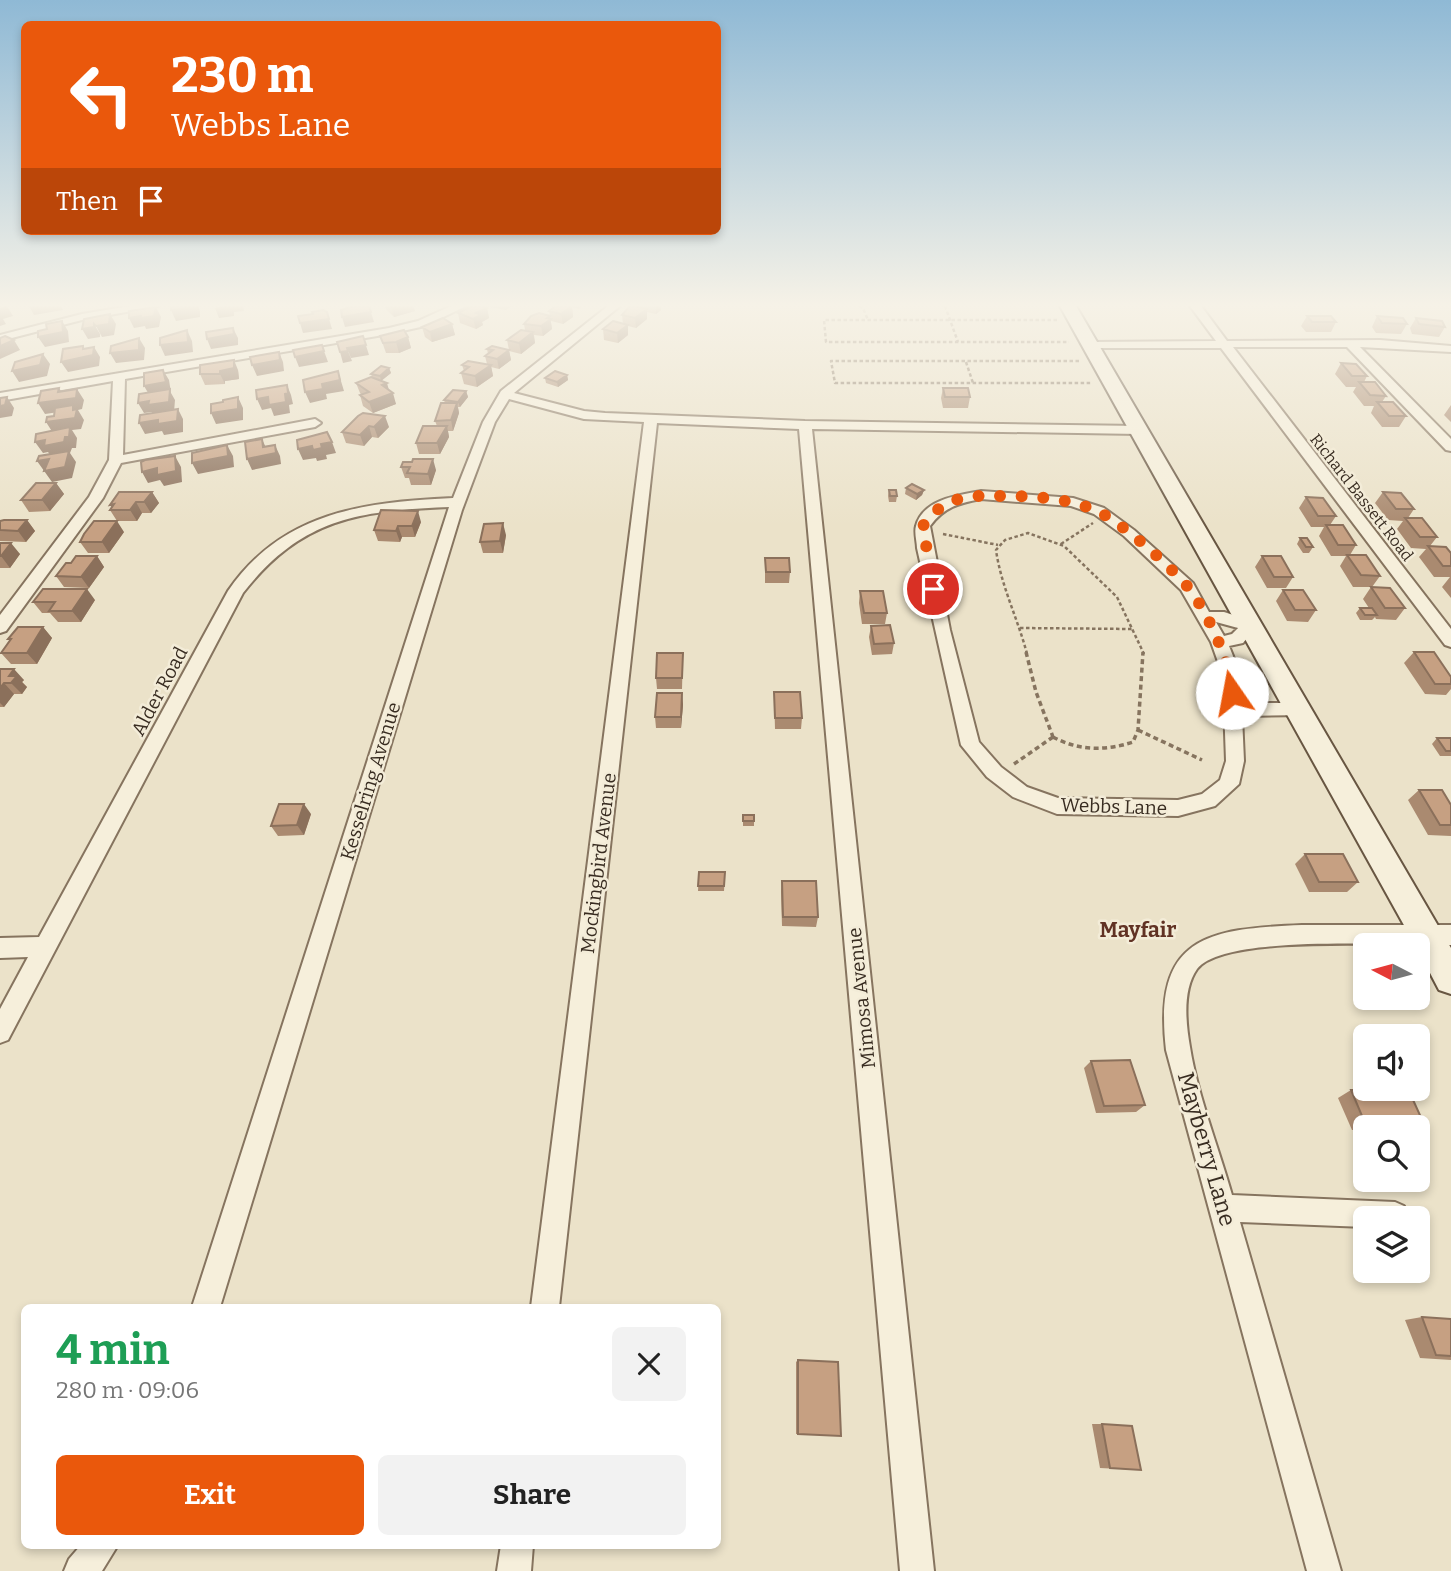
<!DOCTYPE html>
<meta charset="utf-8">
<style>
body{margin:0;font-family:Bitter,serif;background:#f2f2f2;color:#222;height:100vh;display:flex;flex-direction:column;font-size:26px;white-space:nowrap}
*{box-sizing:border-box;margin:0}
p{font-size:23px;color:#767676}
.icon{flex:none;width:38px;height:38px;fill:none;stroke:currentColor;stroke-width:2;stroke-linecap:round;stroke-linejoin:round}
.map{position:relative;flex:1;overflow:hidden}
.panel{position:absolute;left:21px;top:1304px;width:700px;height:245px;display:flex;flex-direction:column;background:#fff;border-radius:10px;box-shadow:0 4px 10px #0003}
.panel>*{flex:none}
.top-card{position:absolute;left:21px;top:21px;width:700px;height:214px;border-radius:10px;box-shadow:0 4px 10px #0003;background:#ea580c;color:#fff;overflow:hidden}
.needle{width:46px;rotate:276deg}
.fabs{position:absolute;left:1353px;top:933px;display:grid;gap:14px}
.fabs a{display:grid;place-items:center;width:77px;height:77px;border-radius:10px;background:#fff;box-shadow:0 4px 10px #0003;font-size:35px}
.pin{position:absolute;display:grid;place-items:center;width:60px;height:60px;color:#fff;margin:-30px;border:4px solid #fff;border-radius:50%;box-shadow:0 2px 7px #0007}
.me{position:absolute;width:77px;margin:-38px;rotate:348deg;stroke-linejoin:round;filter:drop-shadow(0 0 5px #0008)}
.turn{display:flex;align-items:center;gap:24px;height:147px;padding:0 35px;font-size:32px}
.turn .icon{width:91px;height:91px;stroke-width:2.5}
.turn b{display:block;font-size:49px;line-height:60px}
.then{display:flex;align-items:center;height:66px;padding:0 35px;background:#0003;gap:14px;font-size:26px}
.round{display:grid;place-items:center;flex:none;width:74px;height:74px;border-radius:10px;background:#f2f2f2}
.summary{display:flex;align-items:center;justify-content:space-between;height:119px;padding:0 35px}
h1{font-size:42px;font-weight:700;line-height:52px;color:#1e9e55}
.button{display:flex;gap:14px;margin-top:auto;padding:14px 35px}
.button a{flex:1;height:80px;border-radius:10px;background:#ea580c;color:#fff;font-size:28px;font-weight:700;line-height:80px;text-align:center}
.button a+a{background:#f2f2f2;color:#222}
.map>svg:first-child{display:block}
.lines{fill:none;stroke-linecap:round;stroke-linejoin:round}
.street-casing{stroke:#86745f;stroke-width:4}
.secondary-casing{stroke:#685642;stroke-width:4}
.path-far1{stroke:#86745f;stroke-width:2.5;stroke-dasharray:3.5 2.5;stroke-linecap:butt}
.path{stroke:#86745f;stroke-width:3.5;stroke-dasharray:5 3.5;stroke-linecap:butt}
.street{fill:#f6efdb;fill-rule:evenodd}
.secondary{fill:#f6efdb;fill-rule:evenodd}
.wall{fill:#aa8a70}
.shaded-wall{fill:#8b705b}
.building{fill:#c6a082;stroke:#8b705b;stroke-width:2}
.route{stroke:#ea580c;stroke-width:12;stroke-dasharray:0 21.6}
.labels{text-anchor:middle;stroke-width:5;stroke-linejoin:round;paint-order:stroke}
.far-street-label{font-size:16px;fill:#382c21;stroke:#f3ecd8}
.street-label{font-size:19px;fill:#382c21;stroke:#f3ecd8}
.neighbourhood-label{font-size:21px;font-weight:bold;fill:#613224;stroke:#f3ecd8}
.near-street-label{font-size:23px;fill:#382c21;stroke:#f3ecd8}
</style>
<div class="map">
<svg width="1451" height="1571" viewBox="0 0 1451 1571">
<rect width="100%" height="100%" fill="#ebe2c9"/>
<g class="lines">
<defs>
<path id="street" d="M130 306H159L82 320 0 341V335L82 314Z
M451 306H466L425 326 389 334 125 379 123 455 315 419 321 423 315 427 121 463 103 498 6 631 0 633V615L89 497 109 460 113 381 0 401V393L389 328 418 321Z
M608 306H620L514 393 584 411 605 413 805 421 1139 426 1146 430 1139 434 812 429 934 1571H900L799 429 657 423 559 1307H531L644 422 584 419 509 399 495 422 462 510 220 1307H192L449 507C358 511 302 518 243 593L8 1040 0 1043V1009L28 957 0 958V938L39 937 228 591C282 512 364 502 453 498L483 422 501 391Z
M1190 306H1201L1227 341 1380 340 1451 346V352L1360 347 1451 439V451L1446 450 1347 347H1233L1451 629V647L1445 645 1221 348H1090L1084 345 1090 342 1216 341Z
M981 491 1073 498 1104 508 1134 530 1193 583 1209 612H1224L1255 622 1257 626 1243 643 1229 646 1241 676 1242 703H1298L1304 705 1307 710 1304 715 1242 716 1244 761 1239 784 1215 806 1178 816 1057 814 1013 797 987 777 961 745 917 548C917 542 914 532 916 526 923 499 959 495 981 491ZM981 499 1071 506 1094 514 1124 536 1181 590 1211 642 1223 676 1226 761 1220 780 1202 794 1178 800 1058 798 1027 787 1001 767 979 742 950 630 930 526C944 507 959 503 981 499ZM1216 622 1238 628 1232 634 1224 636Z
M1302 925H1451V945C1403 946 1224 933 1197 969 1182 990 1186 1024 1190 1047 1197 1093 1219 1149 1232 1195L1395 1202 1404 1206 1408 1215 1407 1218H1365V1227L1240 1222 1341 1571H1307L1166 1050C1153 937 1206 929 1302 925Z
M81 1545H118L102 1571H64L69 1559Z
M501 1545H533L531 1571H497Z"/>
<path id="secondary" d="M1060 306H1076L1451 948V994L1439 990 1418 950V945H1415Z"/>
</defs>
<use href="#street" class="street-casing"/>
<use href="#secondary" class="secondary-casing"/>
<path class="path-far1" d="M859 306 863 308 868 320
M945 306 958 342
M1057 320H824L826 342H1069
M1079 361H831L835 383H1091
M966 362 973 383
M943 534 998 545
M1061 544 1093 523
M1020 628 1132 629
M1027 654C1018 619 1001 586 996 550L1005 540 1028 533 1064 546 1117 597 1144 654"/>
<path class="path" d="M1026 652 1036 692 1053 737
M1138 730 1202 760
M1053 737C1079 751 1106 751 1133 742L1138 730 1143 652
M1014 764 1053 737"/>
<use href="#street" class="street"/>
<use href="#secondary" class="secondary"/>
</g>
<path class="wall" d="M385 306H413L415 311 394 317 386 309Z
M485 306H511L506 310Z
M556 306H582L579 309 572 307 573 317 563 324 551 321 549 311Z
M640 306H661V310L656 314 647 312V319L636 328 628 326V335L618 343 604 340 603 329 623 324 622 315 640 308Z
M487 308 489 318 482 322 483 325 476 329 460 323 458 313Z
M550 316 552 329 543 336 534 335 535 343 521 354 509 351 511 360 499 369 491 367 493 376 477 387 464 384 461 373 464 371 462 365 487 364 485 356 488 354 487 349 509 350 507 340 525 330 524 324Z
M1307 316 1336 322 1331 332H1306L1301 326Z
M1377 316 1407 324 1401 334 1376 333 1372 327Z
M1416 318 1445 327 1439 337 1412 334 1410 328Z
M452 324 455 335 432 342 425 337 422 327Z
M380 336 408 337 411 348 399 353H386Z
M1341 363 1367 376 1364 382 1386 396 1382 402 1406 416 1399 427H1382L1371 413 1374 406H1364L1353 392 1356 387H1346L1335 374Z
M389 368 391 373 381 381 389 390 396 404 373 413 363 406 360 395H362L360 393 356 383 372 377 371 374Z
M238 370 239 379 225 381V384L205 385 200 374Z
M567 375 568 380 558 387 546 383 545 378Z
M943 388 970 397 968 408H943L941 398Z
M466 391 468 397 460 407H458L459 413 453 431H448L449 437 440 454H419L416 443 437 426 435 421 445 403 444 400Z
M1451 405V422L1444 415Z
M358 416 389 427 378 438 372 437 364 446 346 443 342 432Z
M403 462 436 470 431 485H411L409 478H405L401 467Z
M56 483 64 494 50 511 29 512 21 500Z
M906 488 924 490 922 495 916 500 905 494Z
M889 490 897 496 896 502H889L888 496Z
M152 492 159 503 151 513H142L137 521H117L110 510 112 508 110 505Z
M1383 492 1414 509 1408 518 1437 537 1430 546 1451 553V598L1442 587 1450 577H1434L1419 557 1426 549 1411 548 1397 529 1403 521 1388 520 1375 503Z
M1306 497 1336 516 1330 525 1356 545 1350 555 1380 576 1372 587H1353L1340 566 1346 556H1331L1319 536 1324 527H1311L1299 508Z
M27 520 35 531 26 542 0 541V521Z
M421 522 415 537H402L400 542 378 541 374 530Z
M124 532 109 553H88L80 542Z
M506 535 503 553H483L480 542Z
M1300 538 1313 547 1309 553H1303L1297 544Z
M0 543 20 554 10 568H0Z
M97 556 104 567 89 588 64 587 56 576 71 563Z
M1262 556 1293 577 1286 588H1267L1255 567Z
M765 558 790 572 789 583H765Z
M1371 587 1405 608 1396 620 1376 619 1375 617 1372 620H1360L1356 613 1360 608H1369L1363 599Z
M1283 590 1316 610 1308 622 1287 621 1276 601Z
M860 591 887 613 885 624H862L859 603Z
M95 600 81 622H58L50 613H42L33 602Z
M871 626 894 643 892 654 872 655 869 637Z
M43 627 52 638 37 664H11L1 653 10 641 8 639Z
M1414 652 1451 677V689L1446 695 1425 694 1404 663Z
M683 653 682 689H657L656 678Z
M0 669 24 680 22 682 27 687 22 694H14L4 707H0Z
M774 692 802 718 801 729H775Z
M683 704 681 728H656L655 717Z
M1437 738H1451V756H1440L1432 744Z
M1419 790 1451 805V836L1428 835 1408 800Z
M311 814 304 835 278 836 271 826Z
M754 815V826H743V820Z
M1305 854 1358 882 1347 892H1309L1295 864Z
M699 872H725L724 891H698Z
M782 881 818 917 816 927 782 926 781 891Z
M1091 1061 1145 1105 1136 1112 1096 1113 1084 1068Z
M1351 1090 1424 1124 1418 1128 1365 1127V1130H1352L1338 1098Z
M1422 1317 1451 1319V1360L1420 1358 1405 1320Z
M798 1360 841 1436 796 1434V1362Z
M1092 1424H1102L1141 1470 1100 1468Z"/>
<path class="shaded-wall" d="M5 306H7L13 316 3 319 6 324 0 326V308Z
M29 306H61L63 310 34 315Z
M198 306 200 311V317L176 321 171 310Z
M224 306H243L244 311 234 312V316L219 318 215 308Z
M369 306 374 322 345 327 342 317Z
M391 306H413L415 311 394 317Z
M572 306 573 317 563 324 561 314Z
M656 306H661V310L656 314Z
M156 307 161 317 159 327 146 329 145 326 134 328 129 318Z
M487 308 489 318 482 322 483 325 476 329 473 319 476 313Z
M647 309V319L636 328 635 318Z
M327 312 332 329 303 333 300 323Z
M110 314 116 324 114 335 102 337 96 326Z
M550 316 552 329 543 336 541 326Z
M62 321 68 331 69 342 45 347 38 337Z
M94 324 100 334V337L88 339 82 329Z
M452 324 455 335 432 342 430 332Z
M628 325V335L618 343 617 333Z
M233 328 238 338V345L211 349 207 339Z
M187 330 192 341 193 352 165 356 160 345Z
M533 332 535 343 521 354 519 343Z
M363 336 369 355 351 358 347 348Z
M408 337 411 348 399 353 396 342Z
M139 338 145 348 144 360 116 363 110 353Z
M14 340 20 350 0 359V346Z
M83 346 89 356 94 347 100 357 99 366 68 372 61 362 83 349Z
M509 350 511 360 499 369 497 359Z
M324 351 328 362 299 367 295 357Z
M348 351 352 361 343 363 340 352Z
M279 352 283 362 284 371 257 376 252 365Z
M43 354 50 364 47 376 19 382 12 371Z
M234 360 238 370 239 379 225 381V384L220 374V371Z
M491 365 493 376 477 387 475 376Z
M389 368 391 373 381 381 380 376Z
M163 370 169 380 171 393 175 400 174 412 154 416 152 412 144 413 138 403 150 396 144 386Z
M338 371 344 391 326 394 327 399 310 403 305 392 322 384Z
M567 375 568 380 558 387 557 382Z
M387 383 390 394 393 393 396 404 373 413 369 402 382 385Z
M287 385 291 395 293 404 289 405 290 413 274 416 271 408 262 410 257 399 285 394Z
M59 388 66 399 77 389 84 400 82 409 78 410 84 420 81 429 72 430 77 438 76 448H72L70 453 76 462 72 478 52 482 37 461 51 456 48 452 43 453 35 442 53 433 46 422 73 410 45 414 38 403 58 392Z
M466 391 468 397 460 407 458 402Z
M7 397 14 408 12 416 0 418V406Z
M238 397 243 408V420L216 424 211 413Z
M457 403 459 413 453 431 451 420Z
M178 409 183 419V432L164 435 162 431 145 434 139 423Z
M385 416 389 427 378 438 374 427Z
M369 426 372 437 364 446 360 435Z
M447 426 449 437 440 454 437 443Z
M262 439 267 450 275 445 280 456 281 464 252 470 247 459 263 447Z
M332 442 336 453 326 455 327 459 317 461 316 458 303 460 298 449Z
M227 445 233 456 234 467 198 474 192 463Z
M175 456 181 467 182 482 164 486 160 480 148 483 142 472Z
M433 459 436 470 431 485 428 474Z
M56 483 64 494 50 511 42 500Z
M924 490 922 495 916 500 917 494Z
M152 492 159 503 151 513 144 502Z
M136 502 142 513 137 521 130 510Z
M418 511 421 522 415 537 412 526Z
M27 520 35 531 26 542 18 531Z
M117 521 124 532 109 553 102 542Z
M503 523 506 535 503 553 500 541Z
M398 526 402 537 400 542 396 531Z
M11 543 20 554 10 568 1 556Z
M97 556 104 567 89 588 81 577Z
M87 589 95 600 81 622 72 611Z
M43 627 52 638 37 664 27 653Z
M14 669 24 680 22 682 27 687 22 694 11 683 9 676Z
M4 683 14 694 4 707 0 703V688Z
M682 693 683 704 681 728V717Z
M304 804 311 814 304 835 297 825Z"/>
<path class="building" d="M171 306H196V307L171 310Z
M354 306H369L371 312 342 317 341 310Z
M472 306H483L487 308 476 313 481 315 473 319 458 313Z
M556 306H572L561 314 549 311Z
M630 306H634L647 309 635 318 622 315Z
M156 307 154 316 141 318V316L129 318V311Z
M323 310 327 312 329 319 300 323 298 316 313 314 312 312Z
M539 313 550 316 547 318 551 319 541 326 524 324 531 316Z
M110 314 109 324 96 326 94 324V327L82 329 84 319Z
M1307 316H1331L1336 322H1312Z
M1377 316 1403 318 1407 324 1382 323Z
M443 318 452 324 430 332 422 327Z
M1416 318 1442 321 1445 327 1419 324Z
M62 321 63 332 38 337V331L47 329 46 324Z
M613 321 628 325 617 333 603 329Z
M233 328 234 334 207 339 206 332Z
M187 330 188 342 160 345V338Z
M404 330 408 337 396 342 383 343 380 336Z
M521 330 533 332 519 343 507 340Z
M5 336 14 340 0 346V338Z
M363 336 366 345 347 348 348 351 340 352 337 342Z
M139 338V350L110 353 111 346Z
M322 345 324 351 295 357 293 350Z
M83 346V349L94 347 93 355 61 362 63 349Z
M492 346 509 350 497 359 485 356 493 350 487 349Z
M279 352 280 360 252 365 250 357Z
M43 354 40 365 12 371 15 362Z
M234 360V368L220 371V374H200V365Z
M468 361 491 365 475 376 461 373 469 367 462 365Z
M1341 363 1356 364 1367 376H1352Z
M381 366 389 368 380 376 371 374Z
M163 370 166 382 144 386V373Z
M338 371 340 380 322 384 323 389 305 392 303 380Z
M555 371 567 375 557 382 545 378Z
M371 377 387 383 382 385 393 393 369 402 360 395 369 392 356 383Z
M1359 382H1375L1386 396 1370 395Z
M287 385 288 393 285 394 286 402 269 405 268 397 257 399 256 390Z
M59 388 58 392 77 389 76 398 38 403 41 391Z
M943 388H968L970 397H945Z
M170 389 169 402 148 405 149 401 138 403 139 394Z
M453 390 466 391 458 402 444 400Z
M7 397 5 405 0 406V398Z
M238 397V409L211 413V404L223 402V400Z
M1377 402H1393L1406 416H1389Z
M441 403H457L451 420 435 421Z
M73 405V410L77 409 75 418 46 422 47 417 54 416 55 408Z
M178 409 177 421 158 424V420L139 423 140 415Z
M363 413 385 416 374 427 369 426 360 435 342 432 358 416Z
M423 426H447L437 443H416Z
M70 427 69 437H65L64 442 44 446 45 440 35 442 36 434Z
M327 432 332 442 321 444 322 448 313 450 312 446 298 449 297 440Z
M262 439 263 447 275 445 276 453 247 459 245 442Z
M227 445 228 456 192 463V453Z
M69 451 65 467 44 471 49 459 37 461 39 456Z
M175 456 176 471 157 475V468L142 472 141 462 145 460Z
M413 459H433L428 474 407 473 410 467H401L403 462H412Z
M36 483H56L42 500H21Z
M912 484 924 490 917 494 906 488Z
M889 490H896L897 496H890Z
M119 492H152L144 502H136L130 510H110L114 504 110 505Z
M1383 492 1401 493 1414 509H1396Z
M1306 497 1323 498 1336 516H1318Z
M381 510 418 511 412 526H398L396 531 374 530Z
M1405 518H1422L1437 537H1420Z
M4 520H27L18 531 0 530V521Z
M94 521H117L102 542H80L84 534Z
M503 523 500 541 480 542 484 524Z
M1326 525H1343L1356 545H1338Z
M1300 538H1307L1313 547H1306Z
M0 543H11L1 556H0Z
M1428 546 1446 547 1451 553V566H1443Z
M1347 555H1366L1380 576 1361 575Z
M76 556H97L81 577 56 576 66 563H71Z
M1262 556H1281L1293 577H1274Z
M765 558H789L790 572H766Z
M1371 587 1390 588 1405 608H1385Z
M43 589H87L72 611H49L55 602H33Z
M1283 590H1303L1316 610H1295Z
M860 591H883L887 613H864Z
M1360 608H1372L1377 615H1365Z
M890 625 894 643 874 644 871 626Z
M18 627H43L27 653H1L11 639H8Z
M1414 652H1434L1451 677V684H1435Z
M657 653H683L682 678H656Z
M0 669H14L9 676H17L11 683H4L0 688Z
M774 692H800L802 718H775Z
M657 693H682L681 717H655Z
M1437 738H1451V751H1446Z
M1419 790H1442L1451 805V825H1440Z
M279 804H304L297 825 271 826Z
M743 815H754V821H743Z
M1305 854H1343L1358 882H1319Z
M699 872H725L724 886H698Z
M782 881H816L818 917H783Z
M1130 1060 1145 1105 1104 1106 1091 1061Z
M1351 1090 1409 1091 1424 1124 1365 1123Z
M1422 1317 1451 1319V1356L1436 1355Z
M798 1360 838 1362 841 1436 798 1434Z
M1102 1424 1132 1426 1141 1470 1110 1468Z"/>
<linearGradient id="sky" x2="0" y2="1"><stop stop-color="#8fb9d5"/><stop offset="0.58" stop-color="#f6f2e7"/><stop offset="1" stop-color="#f6f2e7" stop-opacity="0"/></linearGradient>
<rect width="1451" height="526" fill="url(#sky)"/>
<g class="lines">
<path class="route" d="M933 589 923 526C943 496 969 495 1003 496 1033 496 1069 498 1097 511 1122 523 1168 564 1187 586 1206 609 1231 662 1232 693"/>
</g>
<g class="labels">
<g class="far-street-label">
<text transform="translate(1362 497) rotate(52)" y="6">Richard Bassett Road</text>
</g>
<g class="street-label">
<text transform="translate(159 691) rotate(-62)" y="7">Alder Road</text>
<text transform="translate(370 781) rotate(-73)" y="7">Kesselring Avenue</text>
<text transform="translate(1114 806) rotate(2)" y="7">Webbs Lane</text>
<text transform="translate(598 863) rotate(-83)" y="7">Mockingbird Avenue</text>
<text transform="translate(861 998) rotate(-96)" y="7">Mimosa Avenue</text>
</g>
<g class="neighbourhood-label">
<text x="1138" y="937">Mayfair</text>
</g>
<g class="near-street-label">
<text transform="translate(1207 1149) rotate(74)" y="8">Mayberry Lane</text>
</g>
</g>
</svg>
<div class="fabs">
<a><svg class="needle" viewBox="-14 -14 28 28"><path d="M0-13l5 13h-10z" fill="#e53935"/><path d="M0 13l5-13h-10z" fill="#767676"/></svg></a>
<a><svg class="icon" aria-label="sound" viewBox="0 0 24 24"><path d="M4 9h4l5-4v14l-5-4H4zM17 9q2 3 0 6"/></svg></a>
<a><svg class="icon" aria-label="search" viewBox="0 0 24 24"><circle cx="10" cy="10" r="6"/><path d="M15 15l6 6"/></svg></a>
<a><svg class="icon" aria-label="layers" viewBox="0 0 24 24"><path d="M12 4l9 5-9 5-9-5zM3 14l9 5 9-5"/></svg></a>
</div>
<div class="pin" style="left:933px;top:589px;background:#d93025"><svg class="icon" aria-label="arrive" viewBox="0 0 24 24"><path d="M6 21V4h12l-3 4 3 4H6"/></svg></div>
<svg class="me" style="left:1232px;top:693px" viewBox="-20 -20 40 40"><circle r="19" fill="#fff"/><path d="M0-13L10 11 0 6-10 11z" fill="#ea580c"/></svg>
<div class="top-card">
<div class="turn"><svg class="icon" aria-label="left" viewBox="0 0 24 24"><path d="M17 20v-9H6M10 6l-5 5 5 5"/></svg><div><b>230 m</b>Webbs Lane</div></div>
<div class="then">Then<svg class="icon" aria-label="arrive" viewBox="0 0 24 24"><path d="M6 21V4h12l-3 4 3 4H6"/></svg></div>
</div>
<section class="panel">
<div class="summary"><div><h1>4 min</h1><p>280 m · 09:06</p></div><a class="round"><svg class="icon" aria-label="close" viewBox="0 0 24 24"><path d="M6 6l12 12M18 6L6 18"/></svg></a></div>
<div class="button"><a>Exit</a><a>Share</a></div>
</section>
</div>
